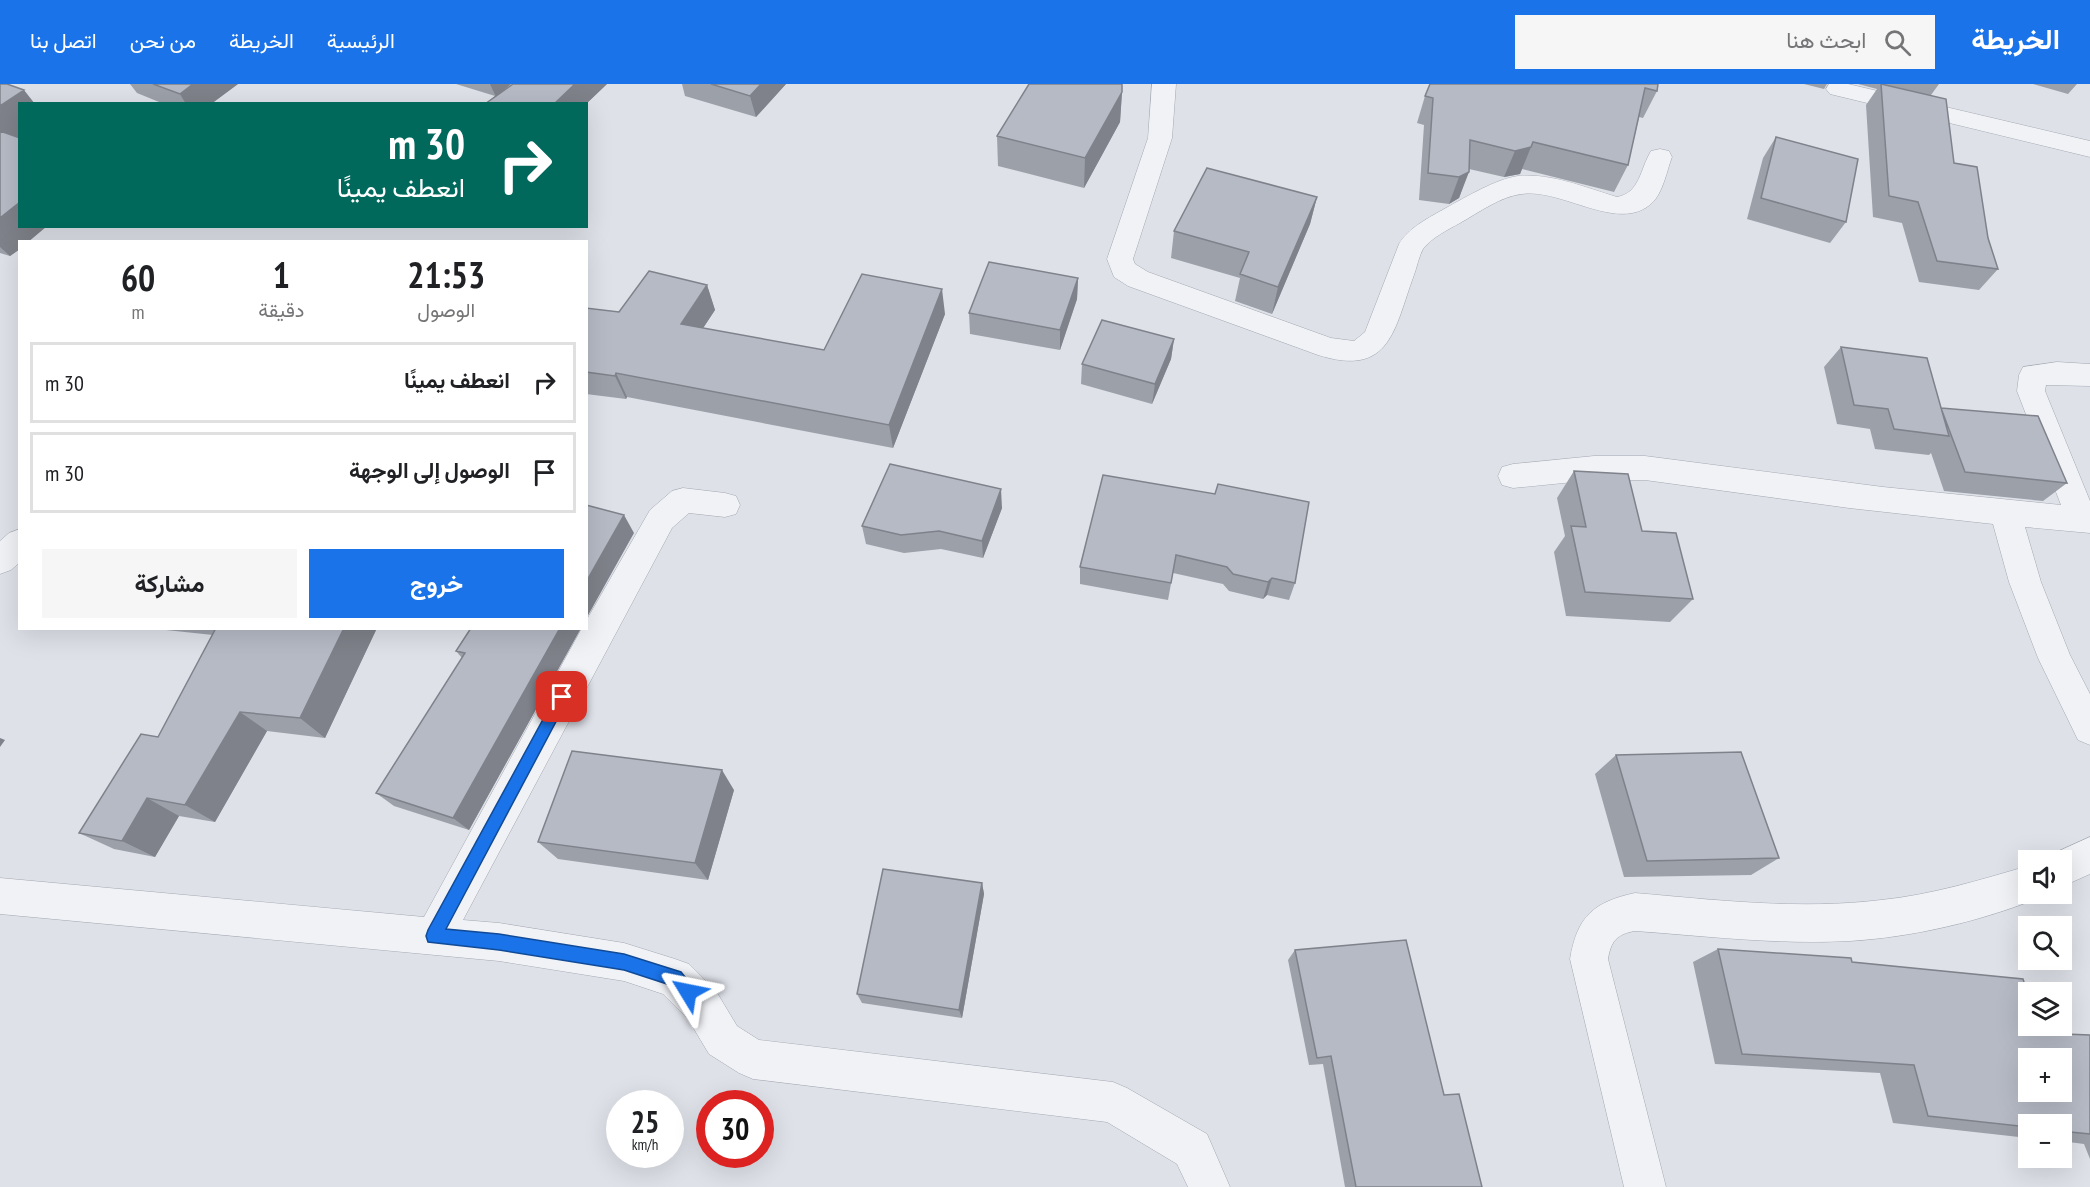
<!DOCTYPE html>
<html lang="ar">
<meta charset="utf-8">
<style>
body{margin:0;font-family:"PT Sans Narrow",Vazirmatn,sans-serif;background:#f6f6f6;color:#202124;direction:rtl;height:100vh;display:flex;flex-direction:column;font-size:22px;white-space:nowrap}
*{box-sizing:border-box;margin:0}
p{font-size:20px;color:#757577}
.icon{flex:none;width:33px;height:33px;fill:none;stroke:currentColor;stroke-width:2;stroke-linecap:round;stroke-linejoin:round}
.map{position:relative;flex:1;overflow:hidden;direction:ltr}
.side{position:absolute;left:18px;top:156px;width:570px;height:390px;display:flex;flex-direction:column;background:#fff;border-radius:0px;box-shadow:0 6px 24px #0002;direction:rtl}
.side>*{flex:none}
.guide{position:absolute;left:18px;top:18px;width:570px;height:126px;border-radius:0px;box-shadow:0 6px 24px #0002;direction:rtl;background:#00695c;color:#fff;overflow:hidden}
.buttons{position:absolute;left:2018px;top:766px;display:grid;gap:12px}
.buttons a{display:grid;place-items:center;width:54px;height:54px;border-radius:0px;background:#fff;box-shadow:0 6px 24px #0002;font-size:30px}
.speed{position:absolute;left:606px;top:1006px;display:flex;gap:12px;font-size:30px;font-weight:700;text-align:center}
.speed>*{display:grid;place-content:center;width:78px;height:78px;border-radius:50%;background:#fff;box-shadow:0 6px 24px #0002;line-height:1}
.speed small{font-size:15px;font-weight:400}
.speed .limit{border:9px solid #d22;background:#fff;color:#111}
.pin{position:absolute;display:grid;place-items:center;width:51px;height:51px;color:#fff;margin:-26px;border-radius:12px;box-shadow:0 3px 9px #0006}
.me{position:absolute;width:66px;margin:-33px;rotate:305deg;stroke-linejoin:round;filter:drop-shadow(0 0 4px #0008)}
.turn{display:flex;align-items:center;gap:21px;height:126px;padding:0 24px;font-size:27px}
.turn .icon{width:78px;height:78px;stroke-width:2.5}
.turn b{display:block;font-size:42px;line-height:51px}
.eta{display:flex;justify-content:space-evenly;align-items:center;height:102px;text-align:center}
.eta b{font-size:36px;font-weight:700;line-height:42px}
.button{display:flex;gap:12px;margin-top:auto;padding:12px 24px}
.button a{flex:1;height:69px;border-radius:0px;background:#1a73e8;color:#fff;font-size:24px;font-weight:700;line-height:69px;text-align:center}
.button a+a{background:#f6f6f6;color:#202124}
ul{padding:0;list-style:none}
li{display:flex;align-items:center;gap:18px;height:81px;margin:0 12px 9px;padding:0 12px;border:3px solid #e0e0e0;border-radius:0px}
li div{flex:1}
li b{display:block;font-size:22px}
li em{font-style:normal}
header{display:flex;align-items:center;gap:36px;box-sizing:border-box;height:84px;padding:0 30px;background:#1a73e8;color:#fff}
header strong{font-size:28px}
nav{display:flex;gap:33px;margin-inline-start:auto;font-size:21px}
.search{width:420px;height:54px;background:#f6f6f6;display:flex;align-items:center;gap:15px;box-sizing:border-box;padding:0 21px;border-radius:0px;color:#757577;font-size:22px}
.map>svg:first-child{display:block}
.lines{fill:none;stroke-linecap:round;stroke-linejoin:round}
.street-casing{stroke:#a3a8b2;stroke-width:1}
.street{fill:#f1f2f6;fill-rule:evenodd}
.wall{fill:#9ca0a9}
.shaded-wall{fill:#7f828a}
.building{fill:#b5bac5;stroke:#7f828a;stroke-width:1.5;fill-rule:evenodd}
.route{fill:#1a73e8;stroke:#114b97;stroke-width:1.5}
</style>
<header>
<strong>الخريطة</strong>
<div class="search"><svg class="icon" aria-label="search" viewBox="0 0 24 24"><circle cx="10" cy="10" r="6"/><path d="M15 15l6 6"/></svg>ابحث هنا</div>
<nav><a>الرئيسية</a><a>الخريطة</a><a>من نحن</a><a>اتصل بنا</a></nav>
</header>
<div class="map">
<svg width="2090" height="1103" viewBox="0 0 2090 1103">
<rect width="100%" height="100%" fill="#dee1e8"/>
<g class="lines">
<defs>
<path id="street" d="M1152 0H1176L1172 54 1133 175 1135 180 1148 188 1331 254 1354 257 1365 248 1399 160C1408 144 1430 133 1446 124 1466 113 1496 95 1518 92 1552 89 1586 104 1617 113 1640 109 1640 85 1651 67L1660 65 1669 67 1672 73C1667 86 1663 109 1652 119 1619 150 1562 104 1522 110 1501 112 1478 129 1460 139 1449 145 1431 154 1423 165 1419 172 1417 183 1414 191 1394 245 1391 294 1318 271L1128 202 1114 193 1107 175 1148 54Z
M1829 0H1848L2090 57V73L1830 10 1826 5Z
M2057 278 2090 280V302L2046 301 2045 307 2090 417V449L2025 443 2041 498 2070 571 2090 610V661L2078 656 2038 574 2009 498 1993 440 1849 424 1645 396H1594L1513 404 1502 401 1498 392 1502 383 1513 380 1594 372H1645L1883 403 2061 421 2017 307 2019 291 2023 283Z
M683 404 725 409 736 412 740 421 736 430 725 433 689 429 672 444 463 836 499 839 624 859 675 875 689 880 716 907 737 942 759 956 1113 998 1127 1004 1207 1050 1230 1103H1188L1177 1080 1107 1038 753 995 739 989 709 970 688 935 663 910 624 897 499 877 0 830V794L424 833 582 544H586V537L650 426 672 407Z
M20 445V478L11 486 0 490V457L9 449Z
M2090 753V790L2061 803V777H2046L2048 772Z
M2028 782V810H2042L2041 813C1982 837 1914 853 1850 857 1778 861 1706 852 1635 847 1617 850 1611 857 1608 875L1666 1103H1624L1570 875C1577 833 1593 818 1635 809 1717 816 1799 826 1881 816 1931 811 1980 796 2028 782Z"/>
</defs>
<use href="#street" class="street-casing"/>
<use href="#street" class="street"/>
</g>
<path class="wall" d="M0 0 20 20V52L18 53 47 142 28 158H20V165L10 172 0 169Z
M130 0H238L211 20H164L137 9Z
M456 0H511L502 8 513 0H607L586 20H485L495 12Z
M682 0H786L756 33 685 12Z
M1658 0 1657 7 1643 34 1639 33 1628 81 1614 108 1522 85 1520 90 1504 93 1469 85 1459 114 1449 120 1419 116 1424 41 1417 39 1425 12Z
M1804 0H1827L1824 5Z
M1858 0H1939L1931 11 1954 79 1988 154 1998 185 1979 206 1919 198 1902 139 1873 133 1866 21 1877 5Z
M2033 0H2077L2068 10Z
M1122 8 1120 38 1084 104 998 82 997 52Z
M1776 53 1846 138 1830 159 1747 135 1763 74Z
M1317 113 1310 140 1272 230 1235 217 1240 194 1171 174 1174 147Z
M1078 194 1077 215 1060 266 970 250 969 229Z
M707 201 715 226 703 244 824 266 945 230 893 364 627 313 626 315 586 310V224L619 228Z
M1174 255 1171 275 1152 320 1081 300 1082 280Z
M1841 263 1941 324 2067 399 2043 417 1944 407 1931 369 1929 371 1875 365 1870 345 1837 340 1824 283Z
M1574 387 1642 447 1693 515 1670 538 1566 532 1554 468 1565 452 1557 414Z
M1103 391 1295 499 1289 516 1267 511 1263 515 1229 507 1223 500 1173 489 1168 516 1080 500V483Z
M1002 424 983 474 941 465 904 469 866 460 862 442Z
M147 544H377L325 654 267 647 215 738 179 732 155 773 114 765 79 749 158 653 213 551Z
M471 544H581L469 746 394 722 376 709 462 574 456 567Z
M1616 671 1779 774 1751 791 1624 793 1595 690Z
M734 706 708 796 558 775 538 758Z
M982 799 984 810 962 934 862 919 857 910Z
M1718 865 1852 878 2040 949 2090 951V1075L2084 1060 2061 1057V1041H2028V1054L1893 1039 1880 989 1715 980 1693 878Z
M1295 866 1444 1011 1482 1103H1345L1323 980 1309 981 1288 876Z"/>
<path class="shaded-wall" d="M193 0H238L211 20H186L180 10Z
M490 0H511L496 13Z
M575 0H607L586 20H554Z
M761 0H786L756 33 750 12Z
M24 6 35 20H20V52L0 66V22Z
M1122 8 1120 38 1084 104 1085 74Z
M1531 63 1520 90 1504 93 1515 67Z
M1469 88 1459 114 1449 120 1459 93Z
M1317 113 1310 140 1272 230 1278 203Z
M20 118V142H47L28 158H20V165L10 172 0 163V134Z
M1078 194 1077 215 1060 266V246Z
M707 201 715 226 690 264 681 240Z
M942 205 945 230 893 364 889 341Z
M1174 255 1171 275 1152 320 1155 300Z
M616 289 627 313 626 315 615 292Z
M1001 405 1002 424 983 474 982 457Z
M624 431 634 449 586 535V498Z
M1272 494 1267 511 1263 515 1268 498Z
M344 544H377L325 654 300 634Z
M560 544H581L469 746 453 734Z
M240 628 267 647 215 738 185 721Z
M0 654 5 656 0 663Z
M722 686 734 706 708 796 695 779Z
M147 714 179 732 155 773 122 757Z
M982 799 984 810 962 934 959 926Z"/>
<path class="building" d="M0 0H7L24 6 0 22Z
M153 0H193L180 10Z
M513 0H575L554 20H485Z
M711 0H761L750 12Z
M1029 0H1122V8L1085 74 997 52Z
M1430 0H1658L1657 7 1645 4 1628 81 1533 58 1531 63 1515 67 1470 56 1469 88 1459 93 1428 89 1433 14 1425 12Z
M1881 0 1946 15 1954 79 1977 83 1988 154 1998 185 1937 177 1918 118 1889 112Z
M0 47 20 54V118L0 134Z
M1776 53 1858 75 1846 138 1761 114Z
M1207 84 1317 113 1278 203 1240 190 1249 168 1174 147Z
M989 178 1078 194 1060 246 969 229Z
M649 187 707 201 681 240 824 266 862 190 942 205 889 341 616 289 615 292 586 288V224L619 228Z
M1102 236 1174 255 1155 300 1082 280Z
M1841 263 1927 274 1949 352 1894 345 1888 325 1854 321Z
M1941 324 2038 332 2067 399 1965 388Z
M890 380 1001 405 982 457 939 447 901 451 862 442Z
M1574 387 1628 390 1642 447 1676 449 1693 515 1585 508 1571 442 1586 443Z
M1103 391 1215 410 1218 400 1309 418 1295 499 1272 494 1268 498 1233 490 1227 483 1176 471 1171 499 1080 483Z
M586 421 624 431 586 498Z
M216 544H344L300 634 240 628 185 721 147 714 122 757 79 749 141 650 158 653Z
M471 544H560L453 734 376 709 465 569 456 567Z
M572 667 722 686 695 779 538 758Z
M1741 668 1779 774 1647 777 1616 671Z
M883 785 982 799 959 926 857 910Z
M1406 856 1444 1011 1459 1010 1482 1103H1356L1331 972 1317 974 1295 866Z
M1718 865 1851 874 1852 878 2023 895 2028 911V942H2038L2040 949 2090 951V1050L2061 1047V1041H2028V1043L1928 1032 1914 981 1742 970ZM2028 975H2061V1008H2028Z"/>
<path class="route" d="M562 607 567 608 570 613 567 617 446 845 499 850 624 870 681 888 697 908 694 913 688 916 683 913 670 901 624 886 499 866 428 858 426 852 428 846 558 608Z"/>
</svg>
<div class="buttons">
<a><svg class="icon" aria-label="sound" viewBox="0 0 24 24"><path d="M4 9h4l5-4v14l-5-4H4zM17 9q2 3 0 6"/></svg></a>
<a><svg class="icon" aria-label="search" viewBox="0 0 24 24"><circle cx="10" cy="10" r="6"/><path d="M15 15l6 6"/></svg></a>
<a><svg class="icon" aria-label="layers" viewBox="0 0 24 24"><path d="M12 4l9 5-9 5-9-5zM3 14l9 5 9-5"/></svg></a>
<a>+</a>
<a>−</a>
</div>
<div class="speed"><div>25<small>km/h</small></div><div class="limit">30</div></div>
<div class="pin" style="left:562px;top:613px;background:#d93025"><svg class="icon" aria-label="arrive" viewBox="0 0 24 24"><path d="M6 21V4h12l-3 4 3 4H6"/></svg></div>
<svg class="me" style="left:688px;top:908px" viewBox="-20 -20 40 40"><path d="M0-17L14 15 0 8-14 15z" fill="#1a73e8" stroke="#fff" stroke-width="4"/></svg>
<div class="guide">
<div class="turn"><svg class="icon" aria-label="right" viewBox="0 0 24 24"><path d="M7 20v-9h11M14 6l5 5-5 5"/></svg><div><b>30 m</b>انعطف يمينًا</div></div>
</div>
<section class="side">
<div class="eta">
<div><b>21:53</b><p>الوصول</p></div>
<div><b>1</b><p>دقيقة</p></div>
<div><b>60</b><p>m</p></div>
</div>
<ul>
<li><svg class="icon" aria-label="right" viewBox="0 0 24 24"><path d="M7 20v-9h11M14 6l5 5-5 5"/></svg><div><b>انعطف يمينًا</b></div><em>30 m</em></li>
<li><svg class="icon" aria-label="arrive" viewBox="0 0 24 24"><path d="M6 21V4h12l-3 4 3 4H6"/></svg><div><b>الوصول إلى الوجهة</b></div><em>30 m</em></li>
</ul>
<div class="button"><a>خروج</a><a>مشاركة</a></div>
</section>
</div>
